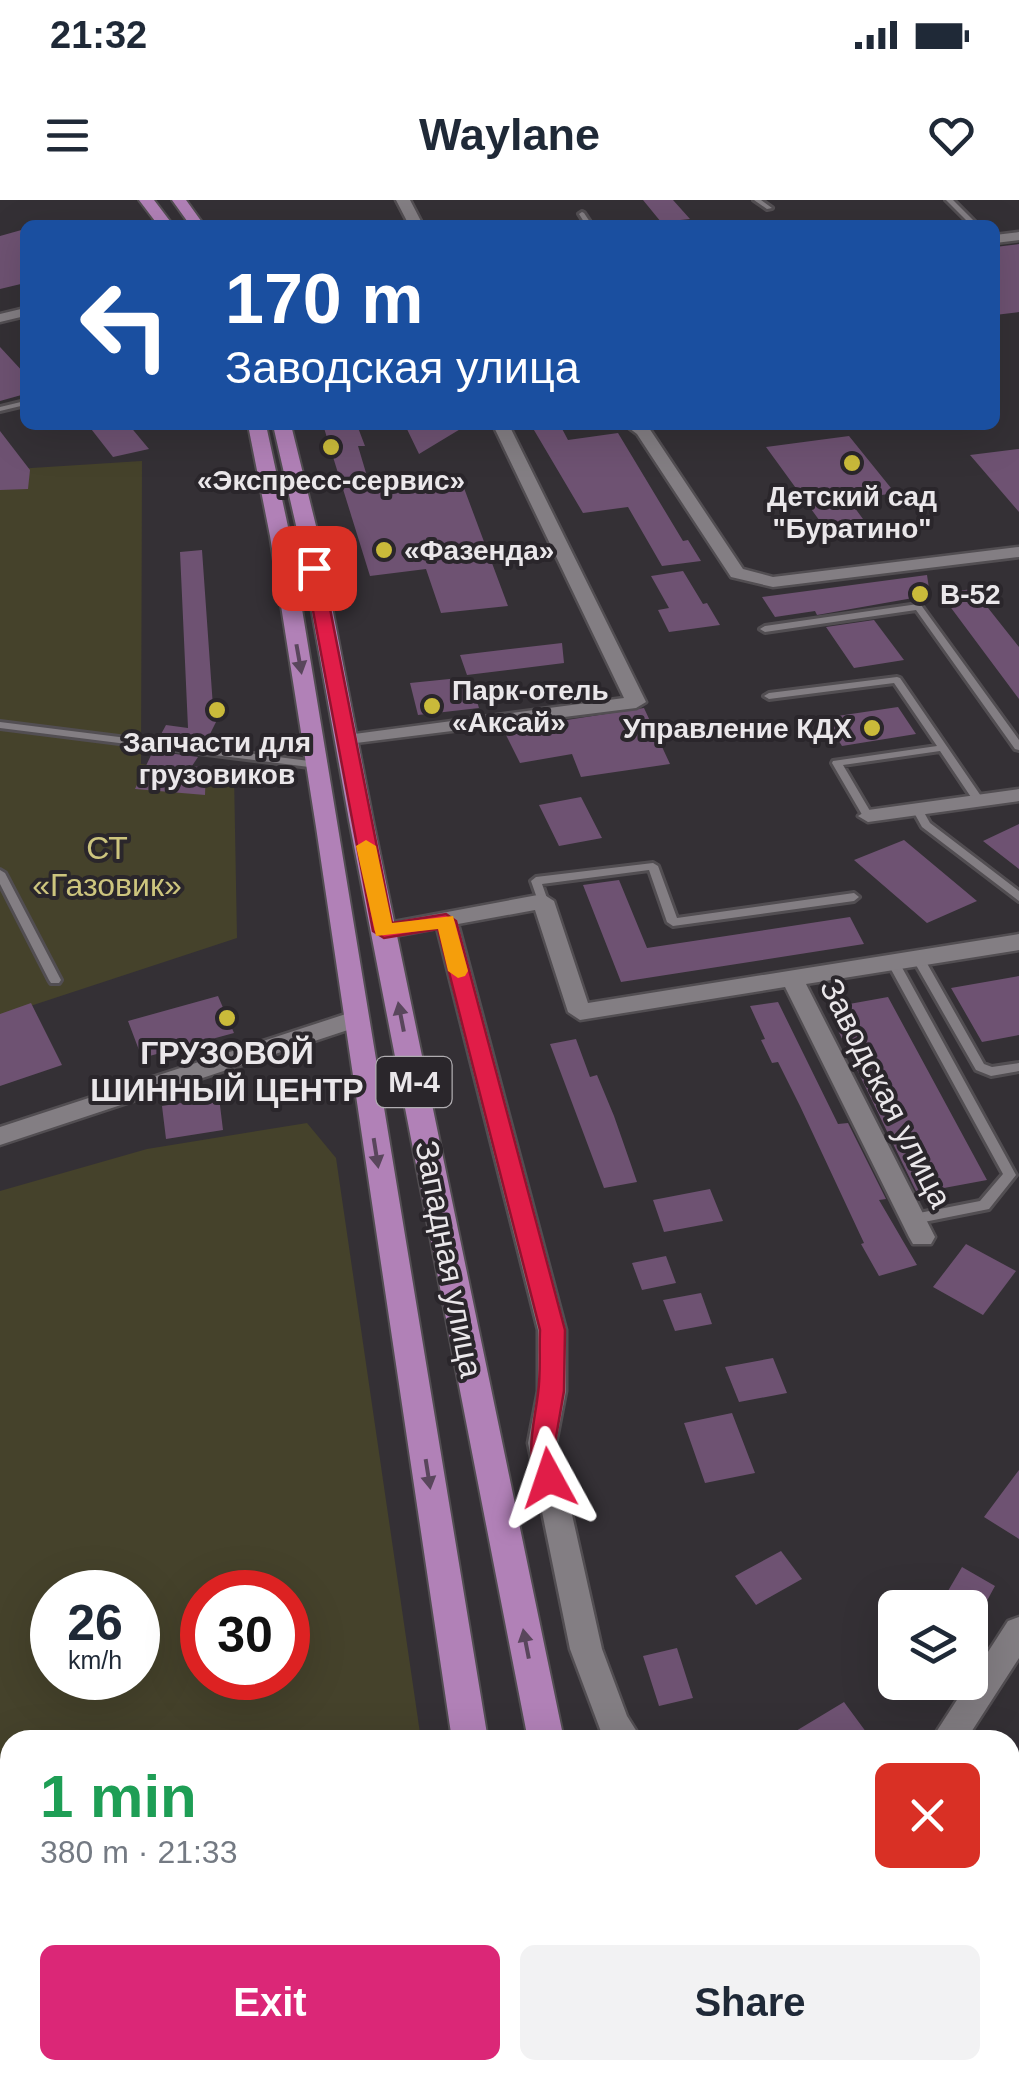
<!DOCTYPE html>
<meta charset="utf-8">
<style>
body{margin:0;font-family:Arial,sans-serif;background:#f2f2f3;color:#1f2937;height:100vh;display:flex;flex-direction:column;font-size:38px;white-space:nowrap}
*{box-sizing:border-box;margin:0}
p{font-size:32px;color:#747a83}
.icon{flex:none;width:55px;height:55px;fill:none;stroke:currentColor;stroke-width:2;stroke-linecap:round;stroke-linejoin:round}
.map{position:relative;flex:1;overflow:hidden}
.side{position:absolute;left:0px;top:1530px;width:1020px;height:350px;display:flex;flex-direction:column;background:#fff;border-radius:30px 30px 0 0;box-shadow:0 10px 40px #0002}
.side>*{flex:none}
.banner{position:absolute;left:20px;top:20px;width:980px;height:210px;border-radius:15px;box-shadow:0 10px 40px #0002;background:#1a4fa0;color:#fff;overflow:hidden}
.buttons{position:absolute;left:878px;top:1390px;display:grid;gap:20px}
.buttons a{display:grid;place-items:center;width:110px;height:110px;border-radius:15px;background:#fff;box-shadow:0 10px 40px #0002;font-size:50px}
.speed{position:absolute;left:30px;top:1370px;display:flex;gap:20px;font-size:50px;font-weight:700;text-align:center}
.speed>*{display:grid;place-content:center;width:130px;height:130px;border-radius:50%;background:#fff;box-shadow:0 10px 40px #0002;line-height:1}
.speed small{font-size:25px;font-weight:400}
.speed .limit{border:15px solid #d22;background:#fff;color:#111}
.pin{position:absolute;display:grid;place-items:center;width:85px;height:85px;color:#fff;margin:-42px;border-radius:20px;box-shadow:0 5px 15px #0006}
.me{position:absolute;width:110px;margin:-55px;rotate:355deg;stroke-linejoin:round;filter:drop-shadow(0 0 8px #0008)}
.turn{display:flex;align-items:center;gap:35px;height:210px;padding:0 40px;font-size:45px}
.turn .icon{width:130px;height:130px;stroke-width:2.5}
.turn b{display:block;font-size:70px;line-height:85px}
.round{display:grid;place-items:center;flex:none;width:105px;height:105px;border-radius:15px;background:#f2f2f3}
.headline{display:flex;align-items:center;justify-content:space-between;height:170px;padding:0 40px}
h1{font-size:60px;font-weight:600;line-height:75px;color:#1e9e55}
.action{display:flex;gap:20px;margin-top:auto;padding:20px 40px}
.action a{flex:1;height:115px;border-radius:15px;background:#db2777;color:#fff;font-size:40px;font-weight:600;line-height:115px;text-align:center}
.action a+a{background:#f2f2f3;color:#1f2937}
.status{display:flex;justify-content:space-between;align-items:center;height:70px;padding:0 50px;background:#fff;direction:ltr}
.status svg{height:28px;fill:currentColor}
header{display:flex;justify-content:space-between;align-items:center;height:130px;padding:0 40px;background:#fff;font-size:45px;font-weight:600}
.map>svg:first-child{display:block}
.green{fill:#45422b;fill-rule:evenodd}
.building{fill:#6e5272}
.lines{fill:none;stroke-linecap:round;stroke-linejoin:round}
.service-casing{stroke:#524e52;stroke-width:6}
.minor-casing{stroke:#524e52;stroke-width:5}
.primary-casing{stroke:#524e52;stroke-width:4}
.service{fill:#837e83;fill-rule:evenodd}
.minor{fill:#837e83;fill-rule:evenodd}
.primary{fill:#b181b7;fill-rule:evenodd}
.oneway{fill:#59465c}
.route{fill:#e11d48;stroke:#92132f;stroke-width:2.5}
.slow{fill:#f59e0b}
.poi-dot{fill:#caba3a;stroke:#2a262b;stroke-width:4}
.labels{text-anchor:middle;stroke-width:8;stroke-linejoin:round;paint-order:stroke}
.far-poi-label{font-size:28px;font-weight:bold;fill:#eae7ea;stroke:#2a262b}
.shield{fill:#2a262b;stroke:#b0adb1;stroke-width:2.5}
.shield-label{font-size:30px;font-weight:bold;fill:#eae7ea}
.park-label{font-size:32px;fill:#cdc57e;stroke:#2a262b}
.poi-label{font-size:32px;font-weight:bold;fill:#eae7ea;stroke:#2a262b}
.street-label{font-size:32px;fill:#eae7ea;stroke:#2a262b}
</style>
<div class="status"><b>21:32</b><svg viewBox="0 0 49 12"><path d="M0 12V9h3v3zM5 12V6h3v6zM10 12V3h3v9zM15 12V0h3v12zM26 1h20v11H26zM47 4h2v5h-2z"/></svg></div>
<header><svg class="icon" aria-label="menu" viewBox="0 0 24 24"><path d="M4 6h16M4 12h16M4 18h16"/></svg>Waylane<svg class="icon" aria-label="heart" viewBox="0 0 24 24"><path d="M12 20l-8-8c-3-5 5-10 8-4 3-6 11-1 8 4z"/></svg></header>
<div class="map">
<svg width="1019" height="1880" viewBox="0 0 1019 1880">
<rect width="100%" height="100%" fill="#343035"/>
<path class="green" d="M142 261 141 564 234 575 237 738 0 816V270Z
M307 923 336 958 421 1540H10V1870H467L468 1880H0V991L147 949ZM138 1392V1478H52V1392ZM202 1392H288V1478H202Z"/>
<path class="building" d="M643 0H673L690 19 661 22Z
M25 29V83L0 89V36Z
M1019 44V112L995 115V47Z
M0 147 25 174V194L0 201Z
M88 225H129L149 249 113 257Z
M357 225 365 246H358L369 283 356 291 461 280 508 406 441 413 426 369 370 376 324 228Z
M405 225H467L419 254Z
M531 225H560L568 240 618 233 683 341 688 340 701 361 662 366 628 307 583 313Z
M0 231 30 270 28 289 0 290Z
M849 236 895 293 849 300 863 319 822 324 766 247Z
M1019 249V312L970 255Z
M202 350 213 507H217L218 518 205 544 159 538 166 525 188 528 180 352Z
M683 371 703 404 707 403 720 425 669 432 658 410 669 408 651 376Z
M927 375 930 395 817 415 815 411 775 417 762 397Z
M973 389 1019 447V499L940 393Z
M874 420 904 460 854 468 826 427Z
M562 443 564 463 467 475 460 455Z
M469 477 479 508 418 515 410 483Z
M898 507 916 534 842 546 824 518Z
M644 508 670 564 581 577 572 554 520 563 506 535 556 526 554 522Z
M153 551 198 557 192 566 206 568 205 595 135 589Z
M581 597 602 638 559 646 539 605Z
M1019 624V669L983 641Z
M904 640 977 701 927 723 854 660Z
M619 680 647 748 850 717 864 744 621 782 583 685Z
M1019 776V835L982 842 951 788Z
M218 796 234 833 142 858 128 821Z
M888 797 987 980 917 993 827 808Z
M778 802 838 924 848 923 886 999 879 1000 917 1065 879 1076 861 1044 864 1043 800 906 778 862 772 863 761 840 765 839 750 806Z
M31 803 62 865 0 886V814Z
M576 839 590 877 597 875 614 916 637 982 604 988 550 844Z
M219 897 223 930 166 939 162 906Z
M710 989 723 1021 664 1032 653 1000Z
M966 1044 1016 1071 983 1115 933 1087Z
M666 1056 676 1083 642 1090 632 1063Z
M701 1093 712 1124 675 1131 663 1100Z
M773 1158 787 1193 739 1202 725 1167Z
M732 1213 755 1273 705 1283 684 1223Z
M1019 1270V1339L984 1317Z
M781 1351 802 1379 756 1405 735 1376Z
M962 1367 995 1386 983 1408H938Z
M677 1448 693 1498 659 1506 643 1456Z
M844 1502 872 1540H781Z"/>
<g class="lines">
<defs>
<path id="service" d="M754 0H761L772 8 767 9Z
M946 0H953L978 25H971Z
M582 12 584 13 592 25H586L579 14Z
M25 201V205L0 211V207Z
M918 404 921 405 1019 540V550L1015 549 916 410 765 432 760 429 765 426Z
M897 477 900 478 983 599V603H975L940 551 843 565 873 616 868 619 864 618 832 563 833 561 937 546 894 483 769 499 764 496 769 493Z
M0 522 317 562 322 565 317 568 0 528Z
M917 606 921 607 930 623 1019 691V701L922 627 912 609Z
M653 663 658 666 677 718 854 693 859 697 854 701 673 726 667 722 649 670 542 684 548 701 543 705 538 701 531 681 536 677Z
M0 670 5 673 61 780 59 783H51L49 780 0 684Z
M918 754 924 758 984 864 992 867 1019 863V871L991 876 976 870 912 758Z
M893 758 899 762 1016 975 989 1009 914 1024 909 1023 907 1019 909 1015 914 1014 980 1001 1003 974 887 762Z
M685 1870H703L705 1880H687Z"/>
<path id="minor" d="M396 0H410L423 25H409Z
M1019 32V40L995 43V35Z
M25 108V116L0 122V114Z
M493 225H509L646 502 636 508 340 545 337 541 347 535 624 498Z
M625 225 649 228 743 369 773 377 1019 347V357L773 387 731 377 637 234Z
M1019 589V601L868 622 858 616 868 610Z
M543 694 554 701 588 803 1019 734V750L806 784 935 1037 931 1044H913L909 1037 785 787 580 820 568 812 535 710 458 724 566 1130V1191L556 1243 602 1449 627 1516 642 1540 603 1537 570 1449 528 1243 538 1191V1130L437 728 383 738 372 731 383 724Z
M355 811 367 819 363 825 0 945V927Z
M1019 1417V1458L966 1540H931L1008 1421Z"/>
<path id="primary" d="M139 0H154L173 25H158Z
M172 0H186L204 25H190Z
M248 225H266L290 336 488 1540H452L316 627 270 336Z
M273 225H291L318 334 373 620 564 1540H528L349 620 298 334Z
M503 1870H543L545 1880H505Z
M590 1870H630L632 1880H592Z"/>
</defs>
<use href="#service" class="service-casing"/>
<use href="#minor" class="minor-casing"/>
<use href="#primary" class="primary-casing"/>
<use href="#service" class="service"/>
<use href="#minor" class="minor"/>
<use href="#primary" class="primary"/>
</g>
<defs><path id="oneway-solid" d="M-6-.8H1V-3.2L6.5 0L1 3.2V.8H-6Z" transform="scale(2.5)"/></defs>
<g class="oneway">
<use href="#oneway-solid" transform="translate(299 459) rotate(80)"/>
<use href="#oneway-solid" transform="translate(401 817) rotate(-101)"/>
<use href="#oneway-solid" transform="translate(376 953) rotate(81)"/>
<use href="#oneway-solid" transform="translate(428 1274) rotate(81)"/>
<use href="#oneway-solid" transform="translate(526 1444) rotate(-101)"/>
</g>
<path class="route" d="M314 363 322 368 392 723 446 714 456 721 565 1130 564 1191 555 1243 563 1278 559 1286 549 1289 540 1286C524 1253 534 1227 538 1193 541 1173 539 1151 540 1130L438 729 384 738 373 731 305 368Z"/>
<path class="slow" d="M366 640 376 646 392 723 453 716 468 771 465 776 458 778 448 771 438 729 376 736 356 646Z"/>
<g class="poi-dot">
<circle cx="331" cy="247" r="10"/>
<circle cx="852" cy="263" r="10"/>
<circle cx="384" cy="350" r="10"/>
<circle cx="920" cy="394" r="10"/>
<circle cx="432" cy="506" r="10"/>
<circle cx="217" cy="510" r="10"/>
<circle cx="872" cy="528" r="10"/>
<circle cx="227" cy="818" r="10"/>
</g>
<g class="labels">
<g class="far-poi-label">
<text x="331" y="290">«Экспресс-сервис»</text>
<text x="852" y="306">Детский сад<tspan x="852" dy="32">"Буратино"</tspan></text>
<text x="404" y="360" text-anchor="start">«Фазенда»</text>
<text x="940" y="404" text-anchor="start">В-52</text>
<text x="452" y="500" text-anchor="start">Парк-отель<tspan x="452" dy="32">«Аксай»</tspan></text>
<text x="852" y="538" text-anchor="end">Управление КДХ</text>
<text x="217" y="552">Запчасти для<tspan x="217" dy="32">грузовиков</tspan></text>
</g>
<rect class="shield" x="376.5" y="857" width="75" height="50" rx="8"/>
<g class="shield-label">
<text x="414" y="892">М-4</text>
</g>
<g class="park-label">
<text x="107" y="659">СТ<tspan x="107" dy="37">«Газовик»</tspan></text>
</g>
<g class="poi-label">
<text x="227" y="864">ГРУЗОВОЙ<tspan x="227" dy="37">ШИННЫЙ ЦЕНТР</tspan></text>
</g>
<g class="street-label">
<text transform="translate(886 893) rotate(63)" y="11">Заводская улица</text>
<text transform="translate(449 1059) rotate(79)" y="11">Западная улица</text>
</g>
</g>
</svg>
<div class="buttons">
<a><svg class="icon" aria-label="layers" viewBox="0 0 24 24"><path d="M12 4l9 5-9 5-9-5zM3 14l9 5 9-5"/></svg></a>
</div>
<div class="speed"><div>26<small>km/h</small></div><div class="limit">30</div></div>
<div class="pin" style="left:314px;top:368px;background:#d93025"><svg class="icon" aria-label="arrive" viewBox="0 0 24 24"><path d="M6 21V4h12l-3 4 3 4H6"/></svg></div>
<svg class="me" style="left:549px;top:1278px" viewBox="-20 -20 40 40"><path d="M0-17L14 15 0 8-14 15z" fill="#e11d48" stroke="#fff" stroke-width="4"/></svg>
<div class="banner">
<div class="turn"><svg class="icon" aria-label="left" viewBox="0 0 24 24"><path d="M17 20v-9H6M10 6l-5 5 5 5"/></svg><div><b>170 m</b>Заводская улица</div></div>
</div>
<section class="side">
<div class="headline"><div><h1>1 min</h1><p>380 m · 21:33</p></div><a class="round" style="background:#d93025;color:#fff"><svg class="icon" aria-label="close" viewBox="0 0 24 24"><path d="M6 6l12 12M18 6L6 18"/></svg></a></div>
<div class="action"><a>Exit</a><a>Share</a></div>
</section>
</div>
